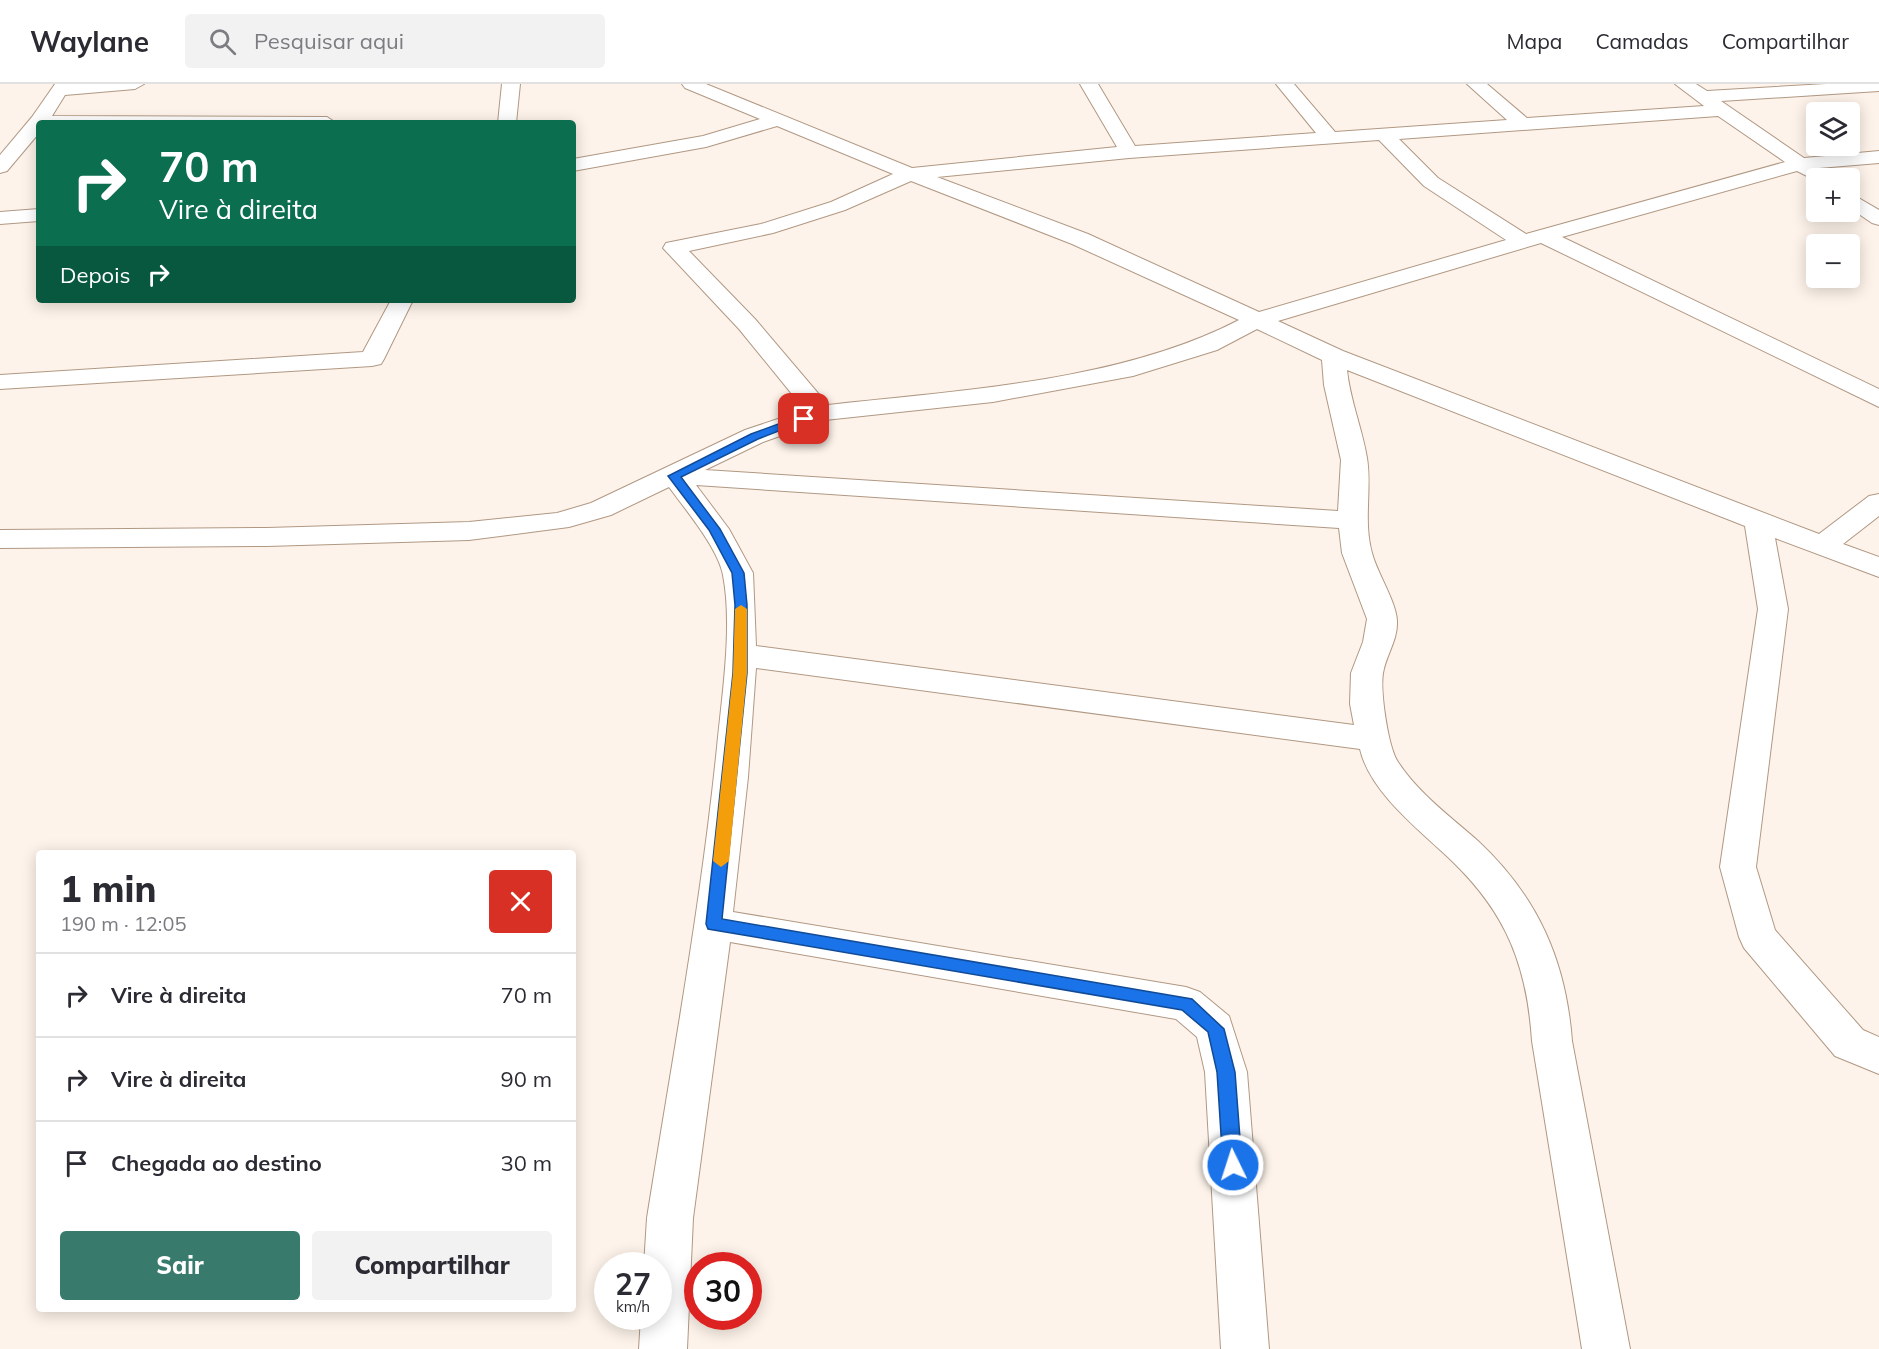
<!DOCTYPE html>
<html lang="pt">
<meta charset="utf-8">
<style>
body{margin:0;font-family:Mulish,sans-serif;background:#f2f2f3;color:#2b2b33;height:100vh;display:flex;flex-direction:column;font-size:22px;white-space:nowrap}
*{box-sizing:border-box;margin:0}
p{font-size:20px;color:#7c7c81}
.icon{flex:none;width:33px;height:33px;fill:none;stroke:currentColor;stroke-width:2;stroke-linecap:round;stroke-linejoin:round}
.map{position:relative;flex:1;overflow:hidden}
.details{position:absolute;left:36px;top:766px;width:540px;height:462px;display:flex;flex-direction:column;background:#fff;border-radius:6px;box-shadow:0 3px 15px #0003}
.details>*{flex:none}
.guide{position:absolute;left:36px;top:36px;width:540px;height:183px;border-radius:6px;box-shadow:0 3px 15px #0003;background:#0b6e4f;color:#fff;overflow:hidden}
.buttons{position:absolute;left:1806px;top:18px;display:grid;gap:12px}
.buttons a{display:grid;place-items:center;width:54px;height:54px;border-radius:6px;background:#fff;box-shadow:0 3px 15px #0003;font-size:30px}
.speed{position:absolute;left:594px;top:1168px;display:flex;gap:12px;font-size:30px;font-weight:700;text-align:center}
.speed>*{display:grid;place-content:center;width:78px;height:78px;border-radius:50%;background:#fff;box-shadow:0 3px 15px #0003;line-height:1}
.speed small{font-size:15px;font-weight:400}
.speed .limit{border:9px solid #d22;background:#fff;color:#111}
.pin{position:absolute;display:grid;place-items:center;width:51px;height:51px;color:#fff;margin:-26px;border-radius:12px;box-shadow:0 3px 9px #0006}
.me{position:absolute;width:66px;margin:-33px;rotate:356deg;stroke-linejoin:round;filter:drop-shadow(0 0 4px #0008)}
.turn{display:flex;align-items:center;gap:21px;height:126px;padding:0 24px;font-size:27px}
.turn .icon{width:78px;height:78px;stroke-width:2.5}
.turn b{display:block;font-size:42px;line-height:51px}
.then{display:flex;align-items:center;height:57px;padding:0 24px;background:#0003;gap:12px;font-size:22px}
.round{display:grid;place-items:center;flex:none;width:63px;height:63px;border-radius:6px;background:#f2f2f3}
.headline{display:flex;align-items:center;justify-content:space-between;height:102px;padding:0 24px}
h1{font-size:36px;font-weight:800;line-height:45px}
.primary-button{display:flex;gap:12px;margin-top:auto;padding:12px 24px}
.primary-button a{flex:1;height:69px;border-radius:6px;background:#387b6d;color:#fff;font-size:24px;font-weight:800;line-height:69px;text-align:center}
.primary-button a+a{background:#f2f2f3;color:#2b2b33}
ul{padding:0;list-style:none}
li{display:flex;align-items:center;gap:18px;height:84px;padding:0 24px;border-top:2px solid #e1e1e2}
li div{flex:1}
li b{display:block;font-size:22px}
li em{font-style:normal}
header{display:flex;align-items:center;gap:36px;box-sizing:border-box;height:84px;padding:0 30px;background:#fff;border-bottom:2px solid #e1e1e2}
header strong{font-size:28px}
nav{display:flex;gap:33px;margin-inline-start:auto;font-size:21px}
.search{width:420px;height:54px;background:#f2f2f3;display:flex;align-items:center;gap:15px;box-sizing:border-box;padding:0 21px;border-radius:6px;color:#7c7c81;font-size:22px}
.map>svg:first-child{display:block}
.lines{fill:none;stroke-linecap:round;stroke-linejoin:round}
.minor-casing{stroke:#b19883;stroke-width:2}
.minor{fill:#fff;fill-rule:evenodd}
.route{fill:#1a73e8;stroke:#114b97;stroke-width:1.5}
.slow{fill:#f59e0b}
</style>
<header>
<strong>Waylane</strong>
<div class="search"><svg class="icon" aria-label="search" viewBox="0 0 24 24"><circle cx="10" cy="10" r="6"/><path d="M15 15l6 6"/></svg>Pesquisar aqui</div>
<nav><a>Mapa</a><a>Camadas</a><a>Compartilhar</a></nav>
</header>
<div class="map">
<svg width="1879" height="1265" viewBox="0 0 1879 1265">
<rect width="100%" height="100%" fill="#fdf3ea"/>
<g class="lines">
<defs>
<path id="minor" d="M55 0H144L135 5 65 11 52 32 327 33 336 39H39V49L7 87 0 89V71L32 33Z
M502 0H520L516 39H498Z
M682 0H706L912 84 1117 63 1080 0H1098L1135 62 1316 49 1276 0H1294L1335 48 1507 36 1467 0H1487L1527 34 1704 22 1675 0H1696L1707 7 1826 0H1879V7L1721 17 1804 74 1879 67V79L1819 84 1823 89 1820 93 1813 95 1797 87 1562 153 1879 305V323L1541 159 1278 237 1343 267 1819 450 1869 412 1879 410V432L1843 460 1879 473V493L1775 454 1788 525 1756 783 1775 846 1863 946 1879 953V990L1835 972 1744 864 1739 853 1720 783 1758 525 1745 442 1347 286C1350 316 1362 344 1367 374 1372 405 1363 437 1372 469 1377 489 1396 517 1397 537 1398 556 1386 571 1383 589 1380 607 1388 663 1398 678 1418 709 1451 733 1478 757 1538 813 1566 877 1572 957L1630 1265H1582L1532 957C1527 882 1507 830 1452 777 1421 747 1370 709 1360 665L756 584 748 693 733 828 1186 903 1200 908 1229 932 1247 988 1269 1265H1221L1205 988 1197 953 1176 935 730 858 693 1134 687 1265H639L641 1233H658V1182H644L647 1134C672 977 701 821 717 663 722 611 733 542 723 491 718 464 685 425 669 403L611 431 569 443 469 456 267 462 0 464V446L267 444 469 438 557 429 591 419 745 346 805 326 739 245 663 164 666 159 761 140 831 118 893 90 777 42 706 63 573 87V75L703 52 760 35 685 4ZM1718 32 1785 78 1526 150 1438 94 1399 55ZM1379 56 1424 102 1506 156 1259 228 1088 150 937 93 1129 74ZM911 97 1072 160 1239 236C1120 298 960 306 828 321L755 235 689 167 773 149 845 126ZM1257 245 1322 276 1324 301 1341 376 1338 427 705 386 763 358 825 336 993 318 1133 292 1217 266ZM696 401 1339 444 1342 469 1367 535 1363 558 1351 589 1350 620 1354 641 756 562 753 489 729 445Z
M1850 109 1879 126V141L1872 139 1850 124Z
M39 125V137L0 140V128Z
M391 216H413L384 275 381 280 372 282 0 305V291L363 268Z"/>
</defs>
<use href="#minor" class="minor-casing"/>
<use href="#minor" class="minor"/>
</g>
<path class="route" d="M800 332 809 335 758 355 681 393 720 445 744 489 747 521V589L722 835 1192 915 1224 945 1235 988 1242 1081 1239 1087 1233 1089 1226 1087 1223 1081 1217 988 1208 948 1182 926 708 845 706 840 733 589 735 521 732 489 709 446 668 392 751 350Z"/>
<path class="slow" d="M741 521 747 525V589L729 777 721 783 713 777 733 589 735 525Z"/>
</svg>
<div class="buttons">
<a><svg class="icon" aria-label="layers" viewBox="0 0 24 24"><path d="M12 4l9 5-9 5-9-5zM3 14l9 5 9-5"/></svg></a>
<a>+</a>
<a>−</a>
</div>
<div class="speed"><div>27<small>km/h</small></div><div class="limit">30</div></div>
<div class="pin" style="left:804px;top:335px;background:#d93025"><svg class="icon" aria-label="arrive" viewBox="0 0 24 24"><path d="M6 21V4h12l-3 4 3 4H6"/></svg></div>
<svg class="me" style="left:1233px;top:1081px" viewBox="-20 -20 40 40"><circle r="17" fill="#1a73e8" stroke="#fff" stroke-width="3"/><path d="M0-11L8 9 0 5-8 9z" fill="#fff"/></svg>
<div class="guide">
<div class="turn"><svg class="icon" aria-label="right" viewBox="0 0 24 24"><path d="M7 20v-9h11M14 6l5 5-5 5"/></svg><div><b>70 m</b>Vire à direita</div></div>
<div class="then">Depois<svg class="icon" aria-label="right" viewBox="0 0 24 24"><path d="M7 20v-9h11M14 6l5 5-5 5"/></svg></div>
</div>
<section class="details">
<div class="headline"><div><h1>1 min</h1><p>190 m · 12:05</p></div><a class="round" style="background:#d93025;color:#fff"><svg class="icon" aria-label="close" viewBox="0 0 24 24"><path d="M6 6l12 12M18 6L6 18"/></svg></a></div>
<ul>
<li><svg class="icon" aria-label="right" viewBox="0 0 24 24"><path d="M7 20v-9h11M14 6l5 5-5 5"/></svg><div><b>Vire à direita</b></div><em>70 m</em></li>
<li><svg class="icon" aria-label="right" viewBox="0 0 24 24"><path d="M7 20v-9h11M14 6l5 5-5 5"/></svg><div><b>Vire à direita</b></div><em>90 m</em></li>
<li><svg class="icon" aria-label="arrive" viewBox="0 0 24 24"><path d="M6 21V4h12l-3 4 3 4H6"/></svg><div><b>Chegada ao destino</b></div><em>30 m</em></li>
</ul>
<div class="primary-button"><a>Sair</a><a>Compartilhar</a></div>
</section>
</div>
